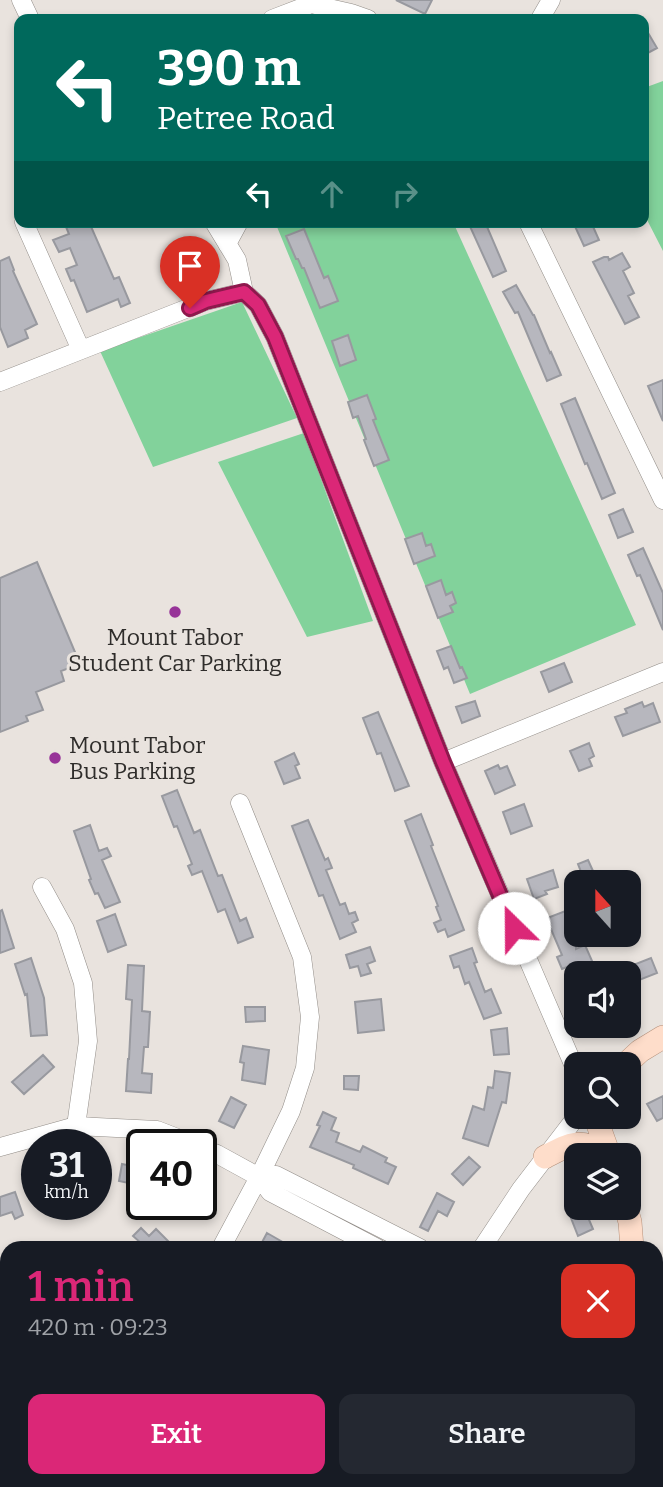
<!DOCTYPE html>
<meta charset="utf-8">
<style>
body{margin:0;font-family:Bitter,serif;background:#242831;color:#f1f3f6;height:100vh;display:flex;flex-direction:column;font-size:26px;white-space:nowrap}
*{box-sizing:border-box;margin:0}
p{font-size:23px;color:#9ea1a6}
.icon{flex:none;width:38px;height:38px;fill:none;stroke:currentColor;stroke-width:2;stroke-linecap:round;stroke-linejoin:round}
.map{position:relative;flex:1;overflow:hidden}
.drawer{position:absolute;left:0px;top:1241px;width:663px;height:247px;display:flex;flex-direction:column;background:#171b24;border-radius:21px 21px 0 0;box-shadow:0 4px 10px #0003}
.drawer>*{flex:none}
.banner{position:absolute;left:14px;top:14px;width:635px;height:214px;border-radius:14px;box-shadow:0 4px 10px #0003;background:#00695c;color:#fff;overflow:hidden}
.needle{width:46px;rotate:339deg}
.buttons{position:absolute;left:564px;top:870px;display:grid;gap:14px}
.buttons a{display:grid;place-items:center;width:77px;height:77px;border-radius:14px;background:#171b24;box-shadow:0 4px 10px #0003;font-size:35px}
.speed{position:absolute;left:21px;top:1129px;display:flex;gap:14px;font-size:35px;font-weight:700;text-align:center}
.speed>*{display:grid;place-content:center;width:91px;height:91px;border-radius:50%;background:#171b24;box-shadow:0 4px 10px #0003;line-height:1}
.speed small{font-size:18px;font-weight:400}
.speed .limit{border:4px solid #111;border-radius:10px;background:#fff;color:#111}
.pin{position:absolute;display:grid;place-items:center;width:60px;height:60px;color:#fff;margin:-72px -30px;border-radius:50% 50% 50% 0;rotate:-45deg;box-shadow:0 0 7px #0007}
.pin .icon{rotate:45deg}
.me{position:absolute;width:77px;margin:-38px;rotate:337deg;stroke-linejoin:round;filter:drop-shadow(0 0 5px #0008)}
.turn{display:flex;align-items:center;gap:24px;height:147px;padding:0 28px;font-size:32px}
.turn .icon{width:91px;height:91px;stroke-width:2.5}
.turn b{display:block;font-size:49px;line-height:60px}
.lanes{display:flex;align-items:center;height:66px;padding:0 28px;background:#0003;justify-content:center;gap:35px;direction:ltr}
.lanes .off{opacity:.35}
.round{display:grid;place-items:center;flex:none;width:74px;height:74px;border-radius:14px;background:#242831}
.summary{display:flex;align-items:center;justify-content:space-between;height:119px;padding:0 28px}
h1{font-size:42px;font-weight:600;line-height:52px;color:#db2777}
.cta{display:flex;gap:14px;margin-top:auto;padding:14px 28px}
.cta a{flex:1;height:80px;border-radius:14px;background:#db2777;color:#fff;font-size:28px;font-weight:600;line-height:80px;text-align:center}
.cta a+a{background:#242831;color:#f1f3f6}
.map>svg:first-child{display:block}
.green{fill:#82d29b}
.building{fill:#b7b7be;stroke:#98999f;stroke-width:2}
.lines{fill:none;stroke-linecap:round;stroke-linejoin:round}
.minor-casing{stroke:#928d88;stroke-width:19}
.major-casing{stroke:#b5917b;stroke-width:24}
.minor{stroke:#fff;stroke-width:18}
.major{stroke:#feddca;stroke-width:23}
.route-casing{stroke:#8e194d;stroke-width:18}
.route{stroke:#db2777;stroke-width:12}
.poi-dot{fill:#973398;stroke:#e9e3de;stroke-width:2.5}
.labels{text-anchor:middle;stroke-width:6;stroke-linejoin:round;paint-order:stroke}
.poi-label{font-size:23px;fill:#2f2d2b;stroke:#e9e3de}
</style>
<div class="map">
<svg width="663" height="1487" viewBox="0 0 663 1487">
<rect width="100%" height="100%" fill="#e9e3de"/>
<path class="green" d="M663 81V251L644 214V88Z
M275 222H453L636 625 470 694Z
M242 302 297 418 153 467 100 351Z
M304 433 373 621 307 637 218 462Z"/>
<path class="building" d="M396 0H432L425 14Z
M644 26 657 48 644 55Z
M64 222H89L114 279 119 277 130 303 121 307 118 299 87 312 74 280 71 281 66 269 77 265 70 248 59 252 53 240 69 234Z
M468 222H485L506 271 493 277Z
M573 222H591L599 240 584 246Z
M304 229 324 278 328 276 338 301 320 308 304 268H302L298 259H296L286 236Z
M622 253 630 267 623 271 634 293 628 296 639 317 625 324 593 262 604 257H608L609 260Z
M9 257 14 270 13 271 37 324 25 330 28 338 8 347 0 327V261Z
M516 285 533 315H534L550 353 551 352 561 375 547 381 518 312 515 313 503 292Z
M348 335 356 360 340 366 332 341Z
M663 380V421L648 386Z
M367 395 376 419 373 420 389 460 374 466 364 440 366 439 358 416 353 418 348 402Z
M575 398 615 493 602 499 587 463 585 464 561 404Z
M623 509 633 532 618 538 609 515Z
M422 533 426 546 431 544 435 556 414 564 405 539Z
M643 548 663 593V630L640 575 637 576 628 555Z
M37 562 80 664 61 671 64 681 36 692 43 710 26 716 28 721 0 732V578Z
M441 580 446 595 452 592 456 603 450 606 453 612 438 618 426 586Z
M451 646 460 668 462 667 467 678 454 683 448 667 444 669 437 651Z
M564 663 572 682 549 692 541 672Z
M475 701 480 716 462 723 456 707Z
M642 702 644 707 653 703 660 722 623 736 615 717 627 713 625 709Z
M378 712 409 786 395 791 381 753 377 754 363 718Z
M589 743 594 756 589 759 592 766 579 771 570 751Z
M294 753 299 764 295 766 300 778 284 784 275 762Z
M498 765 500 769 507 766 515 785 495 794 485 771Z
M177 790 194 833 200 830 218 876 222 875 240 921 246 918 253 937 238 943 225 909 218 912 202 871 192 875 188 866 192 864 177 826 174 827 162 796Z
M524 804 532 826 511 834 503 812Z
M421 814 433 845 431 846 464 930 448 937 445 929 438 932 434 923 441 920 436 907 438 906 405 821Z
M308 820 325 860 328 858 332 868 326 870 340 905 345 903 349 914 355 912 358 920 352 923 356 932 340 939 323 895 319 896 292 826Z
M90 825 99 851 107 848 111 856 102 860 120 902 105 908 98 893 95 894 89 880 91 879 74 831Z
M588 860 598 882H585L578 864Z
M553 870 558 887 545 891 547 894 534 899 527 879Z
M2 910 14 948 0 953V911Z
M568 910 576 929V949L585 945 596 970 589 973H575L572 965 562 969 557 957 562 955 551 929 546 931 542 920Z
M115 914 126 945 108 952 97 921Z
M370 947 375 961 367 964 371 973 361 976 358 966 350 968 346 955Z
M472 948 477 962 474 963 485 992 491 989 501 1013 484 1019 469 982 465 984 459 966 454 968 450 956Z
M31 958 44 998 47 1035 31 1036 27 994 25 995 15 964Z
M651 958 657 973 634 982 628 967Z
M128 965 144 966 142 1011 150 1012 148 1047H144L142 1073 152 1074 151 1093 126 1091 128 1059H129L132 1000 126 999Z
M381 999 384 1030 358 1033 355 1002Z
M245 1007H265V1021L246 1022Z
M507 1028 509 1054 494 1055 491 1030Z
M243 1046 269 1050 265 1084 242 1080 244 1063 240 1062Z
M43 1055 54 1067 24 1094 12 1082Z
M495 1071 510 1073 506 1103 502 1102 488 1146 463 1138 473 1106 484 1110 488 1087 493 1088Z
M344 1076H359L358 1090 344 1089Z
M663 1096V1118L657 1121 647 1104Z
M231 1097 246 1105 234 1128 219 1121Z
M323 1112 336 1118 331 1130 339 1133 336 1142 360 1152 363 1146 387 1158 385 1162 396 1167 388 1184 353 1168 354 1165 310 1147 320 1126 317 1125Z
M469 1157 480 1167 463 1185 452 1174Z
M122 1164 142 1168V1193L128 1191 129 1183 119 1181Z
M15 1192 23 1215 15 1219 12 1212 0 1216V1197Z
M437 1193 454 1202 447 1216 438 1211 428 1231 420 1227Z
M572 1208H584L593 1229 578 1236 571 1218 576 1216Z
M141 1228 149 1236 156 1229 168 1241 161 1248H137L141 1243 133 1236Z
M267 1233 293 1248H259Z"/>
<g class="lines">
<defs>
<path id="minor" d="M21 0 30 19
M272 19 311 4 351 13 368 19
M540 19 551 0
M24 222 81 350
M214 222 237 260 244 292
M528 222 663 500
M227 244 239 222
M244 292 258 305 275 337 443 762 576 1071
M0 382 206 301 244 292
M443 762 663 672
M42 887 65 929 83 983 88 1041 76 1126
M0 1147 76 1126 157 1130 193 1144
M201 1148 217 1154 259 1177 270 1192 377 1248
M259 1177 276 1175 420 1248
M221 1248 259 1177 291 1111 305 1068 310 1017 302 957 240 803
M482 1248 521 1189 577 1116
M656 1338 663 1337
M0 1369 7 1368
M0 1446 9 1487
M377 1487 380 1480"/>
<path id="major" d="M626 1064 640 1051 663 1037
M595 1116 609 1155
M545 1157C568 1145 581 1136 603 1155
M626 1208 630 1222 632 1248
M645 1480 647 1487"/>
</defs>
<use href="#minor" class="minor-casing"/>
<use href="#major" class="major-casing"/>
<use href="#minor" class="minor"/>
<use href="#major" class="major"/>
</g>
<g class="lines">
<defs>
<path id="route" d="M190 308 206 301 244 292 258 305 275 337 443 762 514 928"/>
</defs>
<use href="#route" class="route-casing"/>
<use href="#route" class="route"/>
</g>
<g class="poi-dot">
<circle cx="175" cy="612" r="7"/>
<circle cx="55" cy="758" r="7"/>
</g>
<g class="labels">
<g class="poi-label">
<text x="175" y="645">Mount Tabor<tspan x="175" dy="26">Student Car Parking</tspan></text>
<text x="69" y="753" text-anchor="start">Mount Tabor<tspan x="69" dy="26">Bus Parking</tspan></text>
</g>
</g>
</svg>
<div class="buttons">
<a><svg class="needle" viewBox="-14 -14 28 28"><path d="M0-13l5 13h-10z" fill="#e53935"/><path d="M0 13l5-13h-10z" fill="#9ea1a6"/></svg></a>
<a><svg class="icon" aria-label="sound" viewBox="0 0 24 24"><path d="M4 9h4l5-4v14l-5-4H4zM17 9q2 3 0 6"/></svg></a>
<a><svg class="icon" aria-label="search" viewBox="0 0 24 24"><circle cx="10" cy="10" r="6"/><path d="M15 15l6 6"/></svg></a>
<a><svg class="icon" aria-label="layers" viewBox="0 0 24 24"><path d="M12 4l9 5-9 5-9-5zM3 14l9 5 9-5"/></svg></a>
</div>
<div class="speed"><div>31<small>km/h</small></div><div class="limit">40</div></div>
<div class="pin" style="left:190px;top:308px;background:#d93025"><svg class="icon" aria-label="arrive" viewBox="0 0 24 24"><path d="M6 21V4h12l-3 4 3 4H6"/></svg></div>
<svg class="me" style="left:514px;top:928px" viewBox="-20 -20 40 40"><circle r="19" fill="#fff"/><path d="M0-13L10 11 0 6-10 11z" fill="#db2777"/></svg>
<div class="banner">
<div class="turn"><svg class="icon" aria-label="left" viewBox="0 0 24 24"><path d="M17 20v-9H6M10 6l-5 5 5 5"/></svg><div><b>390 m</b>Petree Road</div></div>
<div class="lanes"><svg class="icon" aria-label="left" viewBox="0 0 24 24"><path d="M17 20v-9H6M10 6l-5 5 5 5"/></svg><svg class="icon off" aria-label="ahead" viewBox="0 0 24 24"><path d="M12 20V5M6 11l6-6 6 6"/></svg><svg class="icon off" aria-label="right" viewBox="0 0 24 24"><path d="M7 20v-9h11M14 6l5 5-5 5"/></svg></div>
</div>
<section class="drawer">
<div class="summary"><div><h1>1 min</h1><p>420 m · 09:23</p></div><a class="round" style="background:#d93025;color:#fff"><svg class="icon" aria-label="close" viewBox="0 0 24 24"><path d="M6 6l12 12M18 6L6 18"/></svg></a></div>
<div class="cta"><a>Exit</a><a>Share</a></div>
</section>
</div>
